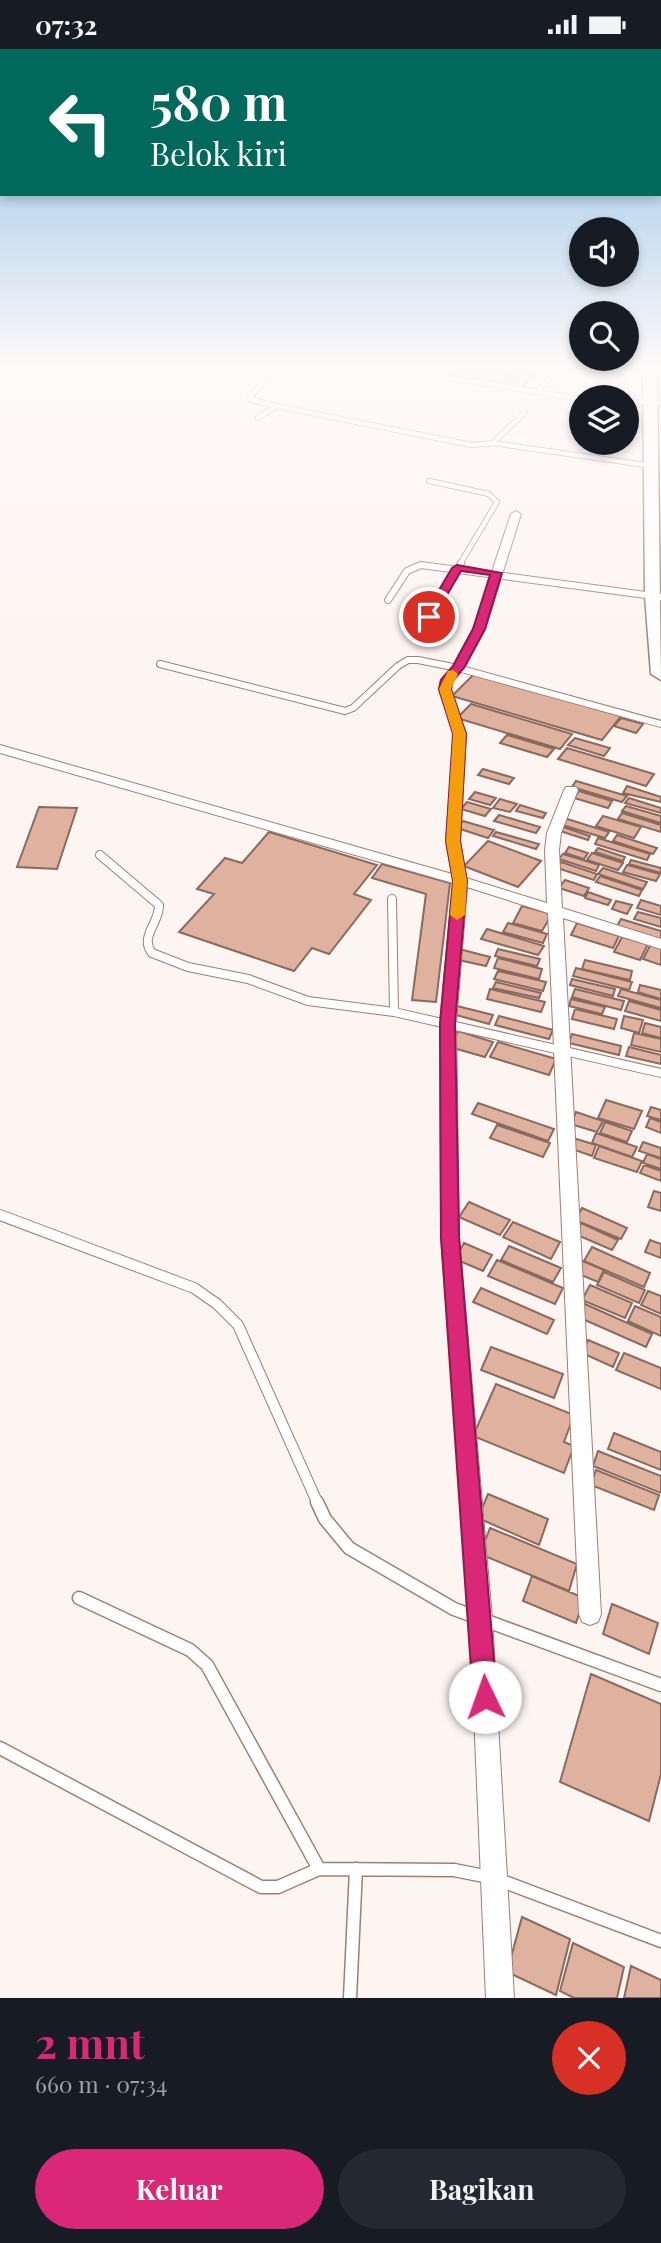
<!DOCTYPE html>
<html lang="id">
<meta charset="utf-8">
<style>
body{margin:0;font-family:"Playfair Display",serif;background:#242831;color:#f1f3f6;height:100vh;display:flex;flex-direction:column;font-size:26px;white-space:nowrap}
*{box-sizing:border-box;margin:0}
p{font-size:23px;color:#9ea1a6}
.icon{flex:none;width:38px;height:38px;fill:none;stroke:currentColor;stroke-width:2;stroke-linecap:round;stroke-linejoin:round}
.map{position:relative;height:1949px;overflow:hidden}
.details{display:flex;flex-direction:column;background:#171b24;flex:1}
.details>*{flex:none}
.banner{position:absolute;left:0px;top:0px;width:662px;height:147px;box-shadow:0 4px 10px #0003;background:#00695c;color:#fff;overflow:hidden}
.controls{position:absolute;left:569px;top:168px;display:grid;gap:14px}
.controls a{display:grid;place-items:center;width:70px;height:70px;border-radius:50%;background:#171b24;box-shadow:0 4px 10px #0003;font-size:35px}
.pin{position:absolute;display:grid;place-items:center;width:60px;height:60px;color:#fff;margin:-30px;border:4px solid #fff;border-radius:50%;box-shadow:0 2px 7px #0007}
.me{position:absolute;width:77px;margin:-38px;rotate:357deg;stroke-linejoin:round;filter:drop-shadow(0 0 5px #0008)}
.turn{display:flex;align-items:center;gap:24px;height:147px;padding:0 35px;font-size:32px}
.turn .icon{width:91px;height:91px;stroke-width:2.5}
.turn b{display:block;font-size:49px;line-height:60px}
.round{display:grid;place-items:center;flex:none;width:74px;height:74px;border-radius:37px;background:#242831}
.summary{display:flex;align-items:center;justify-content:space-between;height:119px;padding:0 35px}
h1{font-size:42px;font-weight:700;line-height:52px;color:#db2777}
.button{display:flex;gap:14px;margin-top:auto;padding:14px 35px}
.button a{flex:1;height:80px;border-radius:42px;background:#db2777;color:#fff;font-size:28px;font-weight:700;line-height:80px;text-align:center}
.button a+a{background:#242831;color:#f1f3f6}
.status{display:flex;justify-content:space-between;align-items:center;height:49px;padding:0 35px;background:#171b24;direction:ltr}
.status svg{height:19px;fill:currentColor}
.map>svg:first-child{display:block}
.building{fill:#dfb2a0;stroke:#8a6a5e;stroke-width:2}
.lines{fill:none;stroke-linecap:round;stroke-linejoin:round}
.service-far4-casing{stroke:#a07f72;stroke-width:6}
.service-far3-casing{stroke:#a07f72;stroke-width:8}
.service-far2-casing{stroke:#a07f72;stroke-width:10}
.service-far1-casing{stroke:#a07f72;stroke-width:12}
.service-casing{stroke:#a07f72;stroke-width:15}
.minor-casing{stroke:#a07f72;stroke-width:2}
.trunk-casing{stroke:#a07f72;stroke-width:3}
.service-far4{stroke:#fff;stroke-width:4.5}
.service-far3{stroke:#fff;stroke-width:6}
.service-far2{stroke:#fff;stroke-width:8}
.service-far1{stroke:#fff;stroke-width:10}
.service{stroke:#fff;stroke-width:12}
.minor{fill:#fff;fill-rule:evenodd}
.trunk{fill:#fff;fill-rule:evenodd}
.route{fill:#db2777;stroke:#8e194d;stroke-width:2}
.slow{fill:#f59e0b}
</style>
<div class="status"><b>07:32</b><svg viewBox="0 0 49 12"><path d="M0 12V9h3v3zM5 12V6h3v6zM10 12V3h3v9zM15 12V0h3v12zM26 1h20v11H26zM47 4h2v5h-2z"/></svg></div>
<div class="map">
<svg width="661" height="1949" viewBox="0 0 661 1949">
<rect width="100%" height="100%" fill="#fdf5f2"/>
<path class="building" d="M431 324H538L520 339Z
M474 625 621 667 602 691 452 647Z
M471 655 572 685 560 700 457 669Z
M621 669 643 675 636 684 614 677Z
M507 686 554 700 547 708 500 694Z
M575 689 610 699 604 707 568 696Z
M567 699 654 725 646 737 558 710Z
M483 720 514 729 509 735 478 726Z
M576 732 627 747 622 753 572 738Z
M627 737 661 748V753L623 744Z
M579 742 612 752 608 759 574 749Z
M475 743 496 749 490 756 469 750Z
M629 749 661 759V764L625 754Z
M500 750 517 755 510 763 493 759Z
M467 753 491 760 485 767 461 760Z
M520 756 546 764 543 769 516 762Z
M626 757 661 767V774L622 762Z
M39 758 77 759 57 820 17 818Z
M622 764 661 776V783L618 770Z
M499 766 540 778 536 784 494 772Z
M603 767 641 778 634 789 596 777Z
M564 769 609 783 605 789 559 775Z
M463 772 494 781 488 789 457 779Z
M563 778 590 787 588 791 560 782Z
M269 783 377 816 354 845 371 851 329 905 312 899 294 922 179 883 214 845 197 840 225 809 242 814Z
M496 783 539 795 536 800 493 787Z
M617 786 657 799 653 805 613 792Z
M598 789 650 805 647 811 595 795Z
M488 792 541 812 518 838 464 817Z
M569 798 588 804 584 810 565 804Z
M598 799 625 808 623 812 595 803Z
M592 804 623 814 618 821 587 811Z
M563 805 599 816 596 822 559 810Z
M631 811 661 819V824L629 815Z
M561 813 597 825 594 831 557 819Z
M382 815 450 834 436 953 412 951 426 845 372 829Z
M627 816 660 825 656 832 623 823Z
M603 819 647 833 643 840 598 825Z
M600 827 642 841 639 847 596 833Z
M565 831 589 839 584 847 559 839Z
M588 843 611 851 608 856 585 849Z
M641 851 661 857V866L637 859Z
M616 852 632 856 627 865 612 860Z
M522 857 552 865 542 882 513 874Z
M638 863 661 869V878L634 870Z
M621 870 661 882V892L616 879Z
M508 874 547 885 543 894 503 883Z
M577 874 619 887 613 899 571 886Z
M487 880 544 897 538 906 481 890Z
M622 888 648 895 640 911 614 903Z
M651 895 661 899V916L643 910Z
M459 900 490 908 486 917 454 910Z
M498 900 540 910 537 917 495 907Z
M498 909 542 920 539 930 494 919Z
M585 911 632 922 630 931 582 920Z
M576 919 632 933 629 941 573 927Z
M498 922 546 933 543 942 494 930Z
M572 930 615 940 613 947 570 936Z
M496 933 541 944 539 949 493 939Z
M640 936 661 941V950L638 943Z
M490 940 545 953 541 963 487 950Z
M575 940 624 952 621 961 572 948Z
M621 940 661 951V959L618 947Z
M571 950 605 958 602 965 569 957Z
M629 952 661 961V972L625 962Z
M453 956 493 966 489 975 449 964Z
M575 960 617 970 614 980 572 970Z
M499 967 553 981 549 990 495 976Z
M624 967 643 971 639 984 621 979Z
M645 974 661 978V989L642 984Z
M458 982 493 993 485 1008 450 998Z
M634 984 661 990V1003L631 996Z
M572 985 621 997 619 1006 569 994Z
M498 993 556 1010 549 1026 490 1008Z
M629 998 661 1006V1015L626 1007Z
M606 1051 642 1062 634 1080 598 1069Z
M478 1054 554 1080 548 1092 472 1065Z
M651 1058 661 1061V1071L647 1067Z
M576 1063 603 1072 597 1083 571 1075Z
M650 1069 661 1073V1084L646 1078Z
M605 1073 632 1082 627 1093 600 1084Z
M497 1076 550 1094 543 1108 490 1089Z
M596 1084 637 1098 632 1108 592 1094Z
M573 1089 596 1096 592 1107 569 1099Z
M643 1093 661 1099V1109L639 1102Z
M599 1097 642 1112 637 1123 594 1109Z
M647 1105 661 1110V1120L643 1114Z
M644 1116 661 1122V1132L640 1124Z
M654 1142 661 1144V1162L648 1158Z
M469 1153 510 1171 500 1186 459 1168Z
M582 1159 627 1179 621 1190 575 1171Z
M513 1173 560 1193 551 1210 503 1188Z
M581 1174 618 1191 612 1201 575 1185Z
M650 1191 661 1195V1209L645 1203Z
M464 1194 492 1206 483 1222 455 1210Z
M509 1197 561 1219 553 1233 501 1211Z
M592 1198 650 1224 644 1238 584 1212Z
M497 1211 563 1239 555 1255 488 1227Z
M580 1211 604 1221 598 1233 574 1223Z
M604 1223 645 1241 639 1254 597 1236Z
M590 1236 632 1254 625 1269 582 1251Z
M481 1239 554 1271 547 1285 473 1253Z
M648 1242 661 1247V1265L641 1256Z
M585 1255 652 1285 646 1298 578 1268Z
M635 1257 661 1268V1287L628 1272Z
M588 1291 619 1304 613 1318 582 1304Z
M491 1298 563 1325 554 1349 481 1321Z
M624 1304 661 1319V1340L616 1321Z
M496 1335 574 1366 564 1393 574 1397 564 1424 473 1387Z
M614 1384 661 1403V1421L608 1400Z
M598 1402 661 1427V1444L593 1417Z
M596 1421 659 1446 654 1461 591 1436Z
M488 1445 548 1470 539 1496 478 1469Z
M490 1479 577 1515 569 1542 480 1505Z
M532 1527 584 1549 576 1574 523 1552Z
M612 1555 658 1574 649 1605 603 1585Z
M591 1625 661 1655V1725L649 1772 560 1733Z
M522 1868 570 1890 556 1946 507 1923Z
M573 1894 624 1918 617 1949H574L560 1942Z
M631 1917 661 1931V1949H624Z"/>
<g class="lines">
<defs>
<path id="service-far4" d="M419 324 581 350
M264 331 249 350 276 357
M536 343 555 324
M620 348 622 324
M626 352 661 354
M525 363 493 394 653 417
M258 369 276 357 472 396 493 394
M429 432 489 445 497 453 460 515"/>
<path id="service-far3" d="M388 551 407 522 421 516 661 548
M429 568 461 514
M160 615 345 662 353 659 398 617 408 611H418L458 619 661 675"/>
<path id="service-far2" d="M100 806 159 856C160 873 139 888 152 904L188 918 248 930 308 952 394 963
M392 850 394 963 661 1024"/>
<path id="service-far1" d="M0 1166 194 1239 217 1255 238 1276 318 1455"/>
<path id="service" d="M317 1453 325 1470 349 1499 454 1560 661 1636
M79 1549 190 1601 207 1616 319 1820
M0 1699 261 1838H278L319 1820 454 1821 494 1829 661 1892
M350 1949 356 1820"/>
<path id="minor" d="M516 462 521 465 485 580 464 619 453 632 451 641 466 685 460 792 466 829 547 854 545 801 547 784 564 741 566 738H576L578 741 561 784 559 801 562 859 661 890V900L563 869 601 1565 598 1573 590 1576 582 1573 579 1565 548 864 467 838 456 974 459 1188 492 1570 514 1949H486L470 1570 441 1188 440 974 453 834 0 704V696L452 825 446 792 454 685 439 641 441 631 453 617 473 580 511 465Z"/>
<path id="trunk" d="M643 324H657L661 631 651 625 645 547Z"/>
</defs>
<use href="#service-far4" class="service-far4-casing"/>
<use href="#service-far3" class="service-far3-casing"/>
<use href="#service-far2" class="service-far2-casing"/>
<use href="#service-far1" class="service-far1-casing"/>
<use href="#service" class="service-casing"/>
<use href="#minor" class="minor-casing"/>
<use href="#trunk" class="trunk-casing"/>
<use href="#service-far4" class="service-far4"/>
<use href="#service-far3" class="service-far3"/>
<use href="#service-far2" class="service-far2"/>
<use href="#service-far1" class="service-far1"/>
<use href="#service" class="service"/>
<use href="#minor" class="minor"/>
<use href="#trunk" class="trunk"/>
</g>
<linearGradient id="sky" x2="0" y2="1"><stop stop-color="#8bbbe6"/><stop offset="0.54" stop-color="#fefaf9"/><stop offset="1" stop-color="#fefaf9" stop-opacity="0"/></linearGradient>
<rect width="661" height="596" fill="url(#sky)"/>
<path class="route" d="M457 516 502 524 485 580 464 619 452 632 451 640 466 685 460 792 467 832 455 974 459 1188 497 1648 494 1656 485 1660 477 1656 473 1648 441 1188 440 974 453 832 446 792 453 685 439 640 441 631 453 617 473 580 490 526 461 522 433 570 423 568 452 519Z"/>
<path class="slow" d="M453 621 458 625 451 640 466 685 460 792 467 832 465 866 457 871 450 866 453 832 446 792 453 685 439 640 448 622Z"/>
</svg>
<div class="controls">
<a><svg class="icon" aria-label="sound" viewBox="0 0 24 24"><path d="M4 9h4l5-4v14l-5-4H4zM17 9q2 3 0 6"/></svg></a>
<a><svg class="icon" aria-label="search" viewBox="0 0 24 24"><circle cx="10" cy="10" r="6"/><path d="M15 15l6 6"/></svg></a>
<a><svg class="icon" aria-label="layers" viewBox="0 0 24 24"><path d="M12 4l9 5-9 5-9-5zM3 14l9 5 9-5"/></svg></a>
</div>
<div class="pin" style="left:429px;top:568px;background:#d93025"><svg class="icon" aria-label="arrive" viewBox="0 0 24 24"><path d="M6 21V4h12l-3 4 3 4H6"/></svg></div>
<svg class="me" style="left:485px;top:1648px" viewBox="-20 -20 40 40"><circle r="19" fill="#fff"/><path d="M0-13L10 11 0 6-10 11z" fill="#db2777"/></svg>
<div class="banner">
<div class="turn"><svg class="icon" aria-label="left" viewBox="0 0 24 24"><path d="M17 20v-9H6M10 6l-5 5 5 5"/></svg><div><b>580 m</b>Belok kiri</div></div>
</div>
</div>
<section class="details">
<div class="summary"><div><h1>2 mnt</h1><p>660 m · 07:34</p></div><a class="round" style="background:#d93025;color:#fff"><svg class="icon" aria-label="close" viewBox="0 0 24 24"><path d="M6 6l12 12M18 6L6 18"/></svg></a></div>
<div class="button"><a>Keluar</a><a>Bagikan</a></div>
</section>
